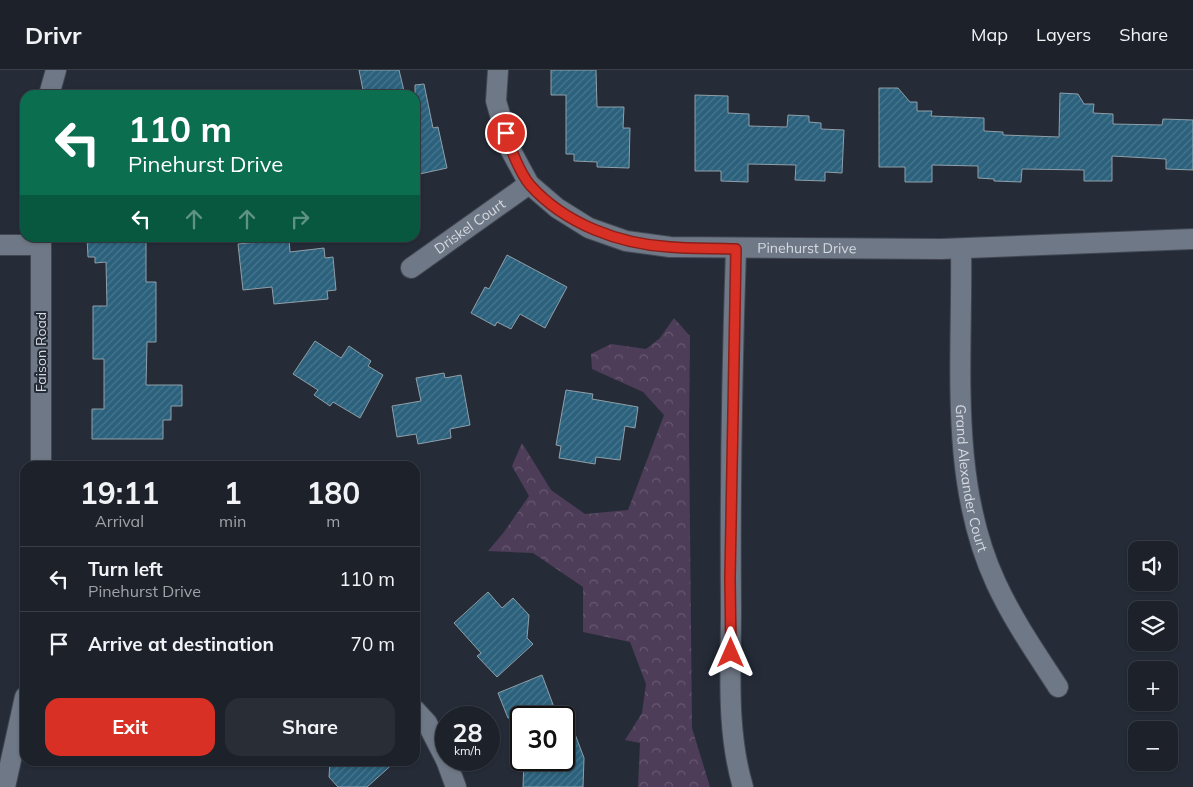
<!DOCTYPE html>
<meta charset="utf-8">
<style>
body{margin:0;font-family:Mulish,sans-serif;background:#292e36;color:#f1f3f6;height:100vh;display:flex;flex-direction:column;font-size:19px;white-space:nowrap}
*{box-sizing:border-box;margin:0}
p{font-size:16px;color:#a0a3a8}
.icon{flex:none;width:28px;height:28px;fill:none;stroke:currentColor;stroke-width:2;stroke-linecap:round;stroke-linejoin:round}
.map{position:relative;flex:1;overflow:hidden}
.panel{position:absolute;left:20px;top:391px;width:400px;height:305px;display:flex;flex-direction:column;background:#1c212a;border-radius:15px;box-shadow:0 1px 4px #0004,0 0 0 1px #3a3e47}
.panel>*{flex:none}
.hud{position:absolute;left:20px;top:20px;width:400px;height:152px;border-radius:15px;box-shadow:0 1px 4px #0004,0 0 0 1px #3a3e47;background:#0b6e4f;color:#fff;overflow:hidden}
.tools{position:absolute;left:1128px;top:471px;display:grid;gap:10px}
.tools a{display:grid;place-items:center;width:50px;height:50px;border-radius:10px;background:#1c212a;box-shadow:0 1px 4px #0004,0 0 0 1px #3a3e47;font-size:25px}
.speed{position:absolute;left:435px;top:636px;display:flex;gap:10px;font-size:25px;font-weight:700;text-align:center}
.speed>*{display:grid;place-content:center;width:65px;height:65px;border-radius:50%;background:#1c212a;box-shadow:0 1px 4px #0004,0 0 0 1px #3a3e47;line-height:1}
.speed small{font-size:12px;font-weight:400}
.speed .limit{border:2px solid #111;border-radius:8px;background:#fff;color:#111}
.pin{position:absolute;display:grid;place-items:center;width:42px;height:42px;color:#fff;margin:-21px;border:2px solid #fff;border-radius:50%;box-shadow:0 1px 5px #0007}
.me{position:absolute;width:55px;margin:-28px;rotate:0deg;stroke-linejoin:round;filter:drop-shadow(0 0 4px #0008)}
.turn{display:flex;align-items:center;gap:18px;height:105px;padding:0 25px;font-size:22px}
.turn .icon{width:65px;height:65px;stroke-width:2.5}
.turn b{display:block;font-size:35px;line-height:42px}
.lanes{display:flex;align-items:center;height:48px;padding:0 25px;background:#0003;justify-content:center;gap:25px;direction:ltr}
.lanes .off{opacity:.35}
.eta{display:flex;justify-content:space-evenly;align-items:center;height:85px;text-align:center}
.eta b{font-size:30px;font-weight:700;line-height:35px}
.cta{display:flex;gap:10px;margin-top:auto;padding:10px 25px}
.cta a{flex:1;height:58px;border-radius:15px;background:#d93025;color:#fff;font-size:20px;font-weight:700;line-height:58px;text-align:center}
.cta a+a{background:#292e36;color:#f1f3f6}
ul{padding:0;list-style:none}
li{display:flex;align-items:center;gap:15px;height:65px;padding:0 25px;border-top:1px solid #3a3e47}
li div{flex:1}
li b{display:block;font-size:19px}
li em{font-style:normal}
header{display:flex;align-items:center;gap:30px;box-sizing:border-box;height:70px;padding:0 25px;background:#1c212a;border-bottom:1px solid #3a3e47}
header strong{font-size:24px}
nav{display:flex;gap:28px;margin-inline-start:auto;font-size:18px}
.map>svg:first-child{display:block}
.forest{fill:url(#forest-crowns)}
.building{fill:url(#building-hatch);stroke:#8f9fa9}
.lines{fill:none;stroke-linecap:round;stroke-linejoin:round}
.minor-casing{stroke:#424752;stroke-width:22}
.minor{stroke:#6f7886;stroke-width:20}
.route-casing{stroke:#8d1f18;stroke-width:12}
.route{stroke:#d93025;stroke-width:9}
.labels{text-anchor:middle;stroke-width:4;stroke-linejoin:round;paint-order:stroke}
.street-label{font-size:14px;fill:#d6dae2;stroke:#252c38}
</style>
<header>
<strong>Drivr</strong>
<nav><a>Map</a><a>Layers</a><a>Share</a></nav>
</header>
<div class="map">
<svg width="1193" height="717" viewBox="0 0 1193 717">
<defs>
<pattern id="forest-crowns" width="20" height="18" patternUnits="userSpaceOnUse" patternTransform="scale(1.25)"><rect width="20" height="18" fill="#4e3d58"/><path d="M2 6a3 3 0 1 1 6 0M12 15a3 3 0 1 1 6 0" fill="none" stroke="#675870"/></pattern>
<pattern id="building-hatch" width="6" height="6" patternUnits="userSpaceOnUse" patternTransform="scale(1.25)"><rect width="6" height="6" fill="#2b617c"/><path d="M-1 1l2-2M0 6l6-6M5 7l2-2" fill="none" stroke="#49778e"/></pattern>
</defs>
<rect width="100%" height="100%" fill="#252c38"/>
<path class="forest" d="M674 248 690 266 689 362 692 658 710 717H638L640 673 625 670 642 643 646 614 630 572 583 562V517L533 483 488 481 504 462 529 426 512 396 522 373 551 420 585 444 628 440 664 345 643 322 592 299 591 284 611 274 646 279 660 268Z"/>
<path class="building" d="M359 0H399L405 25H364Z
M551 0H596L597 37H624L623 58H630L629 98 597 97V92L574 91V84H566V25H551Z
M424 14 433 58 438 57 447 98 415 105V15Z
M879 18H898L910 32H917V41H932L931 46 984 48V61L1003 62V65L1059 67 1060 23 1078 24 1084 34H1094L1093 43 1113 44V54L1162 55 1163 49 1193 50V100L1166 99V89L1112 86V111H1084V100L1022 99 1021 112 994 111V109L978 108V96L932 95V112H905V97H879Z
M695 25 728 26V43L749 44V56L787 57 788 45 809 46V52L821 53V59L844 60 842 103 825 102V111L795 110 796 95 748 94V112L721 111V101H695Z
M87 168H146V212H156V272H147L146 315H182V336H171V350H163V369H92V339H104V289H93V236H107L106 192 95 193V187H88Z
M289 169 290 182 324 178 325 188 333 187 336 220 327 221 328 229 274 234 272 217 243 220 238 174Z
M507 185 567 217 545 258 520 244 511 259 497 252 495 256 471 243 485 217 489 219Z
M315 271 341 288 349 276 371 291 368 296 383 305 360 348 333 332 330 336 314 325 318 320 293 304Z
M444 303 445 308 461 305 470 355 450 359 451 368 418 374 416 364 397 367 392 336 421 331 416 308Z
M566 320 593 324 592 329 638 337 635 358 625 356 620 390 596 387 595 394 559 388 561 376 556 375Z
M488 522 502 538 513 528 529 545 527 568 533 574 497 607 477 586 481 583 454 553Z
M542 605 558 648H508L498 623Z
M564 640H566L584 688 583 717H523L524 690H564Z
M330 691H396L367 717H338L329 707Z"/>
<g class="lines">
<defs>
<g id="minor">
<path id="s1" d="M498 0 496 31 510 79 529 114 557 138 589 158 626 171 670 177 941 179 1193 169"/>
<path d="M49 25 56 0"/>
<path d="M41 168V396"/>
<path d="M0 175H41"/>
<path d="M736 179C732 299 730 419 731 539 731 598 726 660 743 717"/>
<path id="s2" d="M961 179C963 289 948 410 996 513 1013 550 1036 583 1058 617"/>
<path id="s3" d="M411 198 529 114"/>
<path d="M415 640 427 653 446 690"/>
<path d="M446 690 456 717"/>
<path d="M5 717 25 627"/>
</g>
</defs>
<use href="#minor" class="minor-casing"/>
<use href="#minor" class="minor"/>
</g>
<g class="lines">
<defs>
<path id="route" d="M506 63C510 78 520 103 530 115 565 154 619 174 670 177 692 179 714 178 736 179L730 508 731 583"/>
</defs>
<use href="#route" class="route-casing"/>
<use href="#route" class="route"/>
</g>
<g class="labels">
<g class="street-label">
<text dy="5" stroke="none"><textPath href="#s3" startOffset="72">Driskel Court</textPath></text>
<text dy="5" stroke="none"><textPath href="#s1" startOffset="416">Pinehurst Drive</textPath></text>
<text transform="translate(41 282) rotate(-90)" y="5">Faison Road</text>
<text dy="5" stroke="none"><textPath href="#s2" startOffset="230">Grand Alexander Court</textPath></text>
</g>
</g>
</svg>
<div class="tools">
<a><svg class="icon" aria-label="sound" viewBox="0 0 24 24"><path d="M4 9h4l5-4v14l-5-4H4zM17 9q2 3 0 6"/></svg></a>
<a><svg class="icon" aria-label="layers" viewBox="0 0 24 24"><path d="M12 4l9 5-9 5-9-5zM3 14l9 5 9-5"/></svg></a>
<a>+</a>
<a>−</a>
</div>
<div class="speed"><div>28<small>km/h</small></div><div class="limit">30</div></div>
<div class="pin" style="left:506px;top:63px;background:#d93025"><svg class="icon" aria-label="arrive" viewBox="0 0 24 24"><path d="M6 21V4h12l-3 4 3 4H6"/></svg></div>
<svg class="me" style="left:731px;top:583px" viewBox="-20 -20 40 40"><path d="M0-17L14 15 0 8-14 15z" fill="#d93025" stroke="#fff" stroke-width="4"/></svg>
<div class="hud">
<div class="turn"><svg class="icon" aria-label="left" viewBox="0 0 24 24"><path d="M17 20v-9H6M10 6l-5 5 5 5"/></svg><div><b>110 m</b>Pinehurst Drive</div></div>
<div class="lanes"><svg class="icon" aria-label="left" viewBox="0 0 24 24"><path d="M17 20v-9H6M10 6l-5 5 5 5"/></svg><svg class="icon off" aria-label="ahead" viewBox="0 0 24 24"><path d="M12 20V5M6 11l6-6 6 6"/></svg><svg class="icon off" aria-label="ahead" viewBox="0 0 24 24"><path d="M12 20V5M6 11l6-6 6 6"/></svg><svg class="icon off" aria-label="right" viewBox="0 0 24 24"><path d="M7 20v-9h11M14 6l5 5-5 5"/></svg></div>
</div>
<section class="panel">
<div class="eta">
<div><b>19:11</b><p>Arrival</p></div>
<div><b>1</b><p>min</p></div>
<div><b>180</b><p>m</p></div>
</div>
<ul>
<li><svg class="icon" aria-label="left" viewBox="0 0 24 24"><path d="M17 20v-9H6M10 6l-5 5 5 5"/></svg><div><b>Turn left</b><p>Pinehurst Drive</p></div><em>110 m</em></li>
<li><svg class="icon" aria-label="arrive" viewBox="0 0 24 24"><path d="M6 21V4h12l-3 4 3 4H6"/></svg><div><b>Arrive at destination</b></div><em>70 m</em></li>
</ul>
<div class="cta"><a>Exit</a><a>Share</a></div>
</section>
</div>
